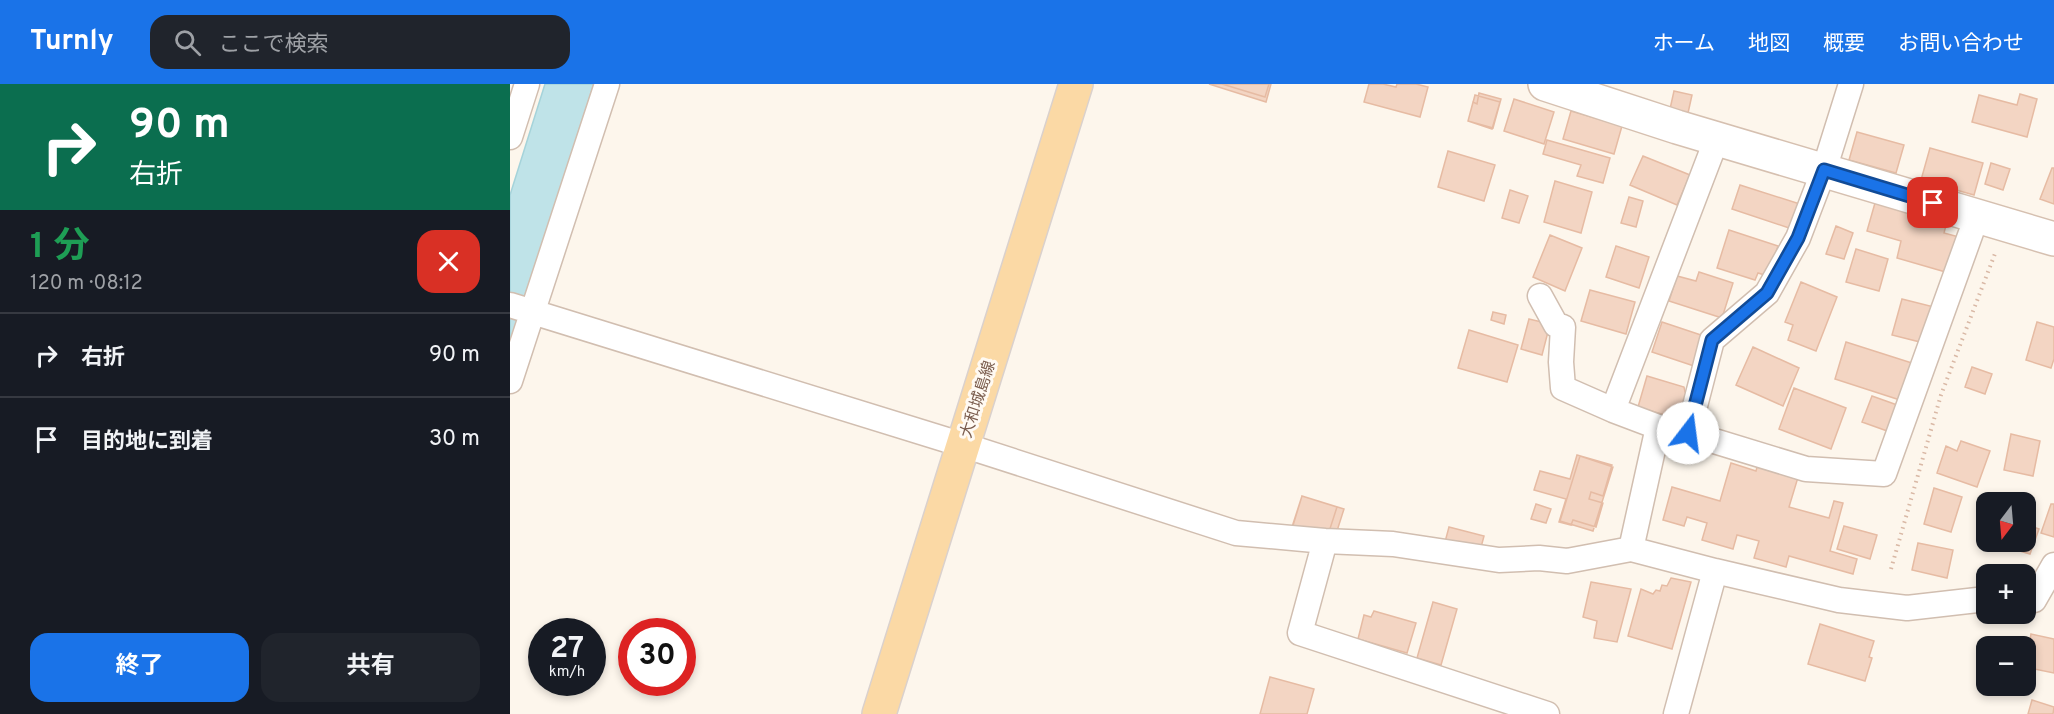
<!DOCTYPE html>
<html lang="ja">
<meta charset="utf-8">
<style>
body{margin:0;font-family:Overpass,"Noto Sans JP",sans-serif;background:#20242c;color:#f1f3f6;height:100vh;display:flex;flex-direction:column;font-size:22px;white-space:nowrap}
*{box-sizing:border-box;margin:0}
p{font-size:20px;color:#9ea1a6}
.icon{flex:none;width:33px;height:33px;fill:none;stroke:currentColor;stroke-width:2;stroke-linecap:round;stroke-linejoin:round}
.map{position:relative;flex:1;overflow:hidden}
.side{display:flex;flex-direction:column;background:#171b24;width:510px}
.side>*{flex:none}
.guide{background:#0b6e4f;color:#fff;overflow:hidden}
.needle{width:39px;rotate:196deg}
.controls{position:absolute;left:1466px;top:408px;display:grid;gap:12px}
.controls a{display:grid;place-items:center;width:60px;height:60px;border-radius:12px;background:#171b24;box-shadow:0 3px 9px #0003;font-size:30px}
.speed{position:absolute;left:18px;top:534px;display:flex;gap:12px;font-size:30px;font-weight:700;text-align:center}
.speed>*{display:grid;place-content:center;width:78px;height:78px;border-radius:50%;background:#171b24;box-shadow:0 3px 9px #0003;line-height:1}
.speed small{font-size:15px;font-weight:400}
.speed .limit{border:9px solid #d22;background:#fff;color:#111}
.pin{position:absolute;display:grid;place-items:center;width:51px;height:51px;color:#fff;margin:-26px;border-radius:12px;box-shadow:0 3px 9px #0006}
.me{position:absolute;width:66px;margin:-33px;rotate:15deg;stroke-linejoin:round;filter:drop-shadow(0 0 4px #0008)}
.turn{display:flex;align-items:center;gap:21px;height:126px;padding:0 30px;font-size:27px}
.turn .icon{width:78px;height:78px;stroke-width:2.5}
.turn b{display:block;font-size:42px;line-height:51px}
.round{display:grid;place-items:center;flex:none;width:63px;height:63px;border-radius:18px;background:#20242c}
.head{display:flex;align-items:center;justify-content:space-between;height:102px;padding:0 30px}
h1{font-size:36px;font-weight:700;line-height:45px;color:#1e9e55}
.primary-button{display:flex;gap:12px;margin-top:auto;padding:12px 30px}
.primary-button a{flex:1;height:69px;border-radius:18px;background:#1a73e8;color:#fff;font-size:24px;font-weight:700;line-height:69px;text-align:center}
.primary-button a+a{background:#20242c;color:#f1f3f6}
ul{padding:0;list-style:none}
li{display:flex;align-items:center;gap:18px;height:84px;padding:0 30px;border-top:2px solid #363941}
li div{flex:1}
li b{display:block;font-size:22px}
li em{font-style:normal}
header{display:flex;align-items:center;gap:36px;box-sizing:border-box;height:84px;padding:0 30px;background:#1a73e8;color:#fff}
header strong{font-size:28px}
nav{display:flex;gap:33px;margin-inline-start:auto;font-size:21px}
.search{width:420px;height:54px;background:#20242c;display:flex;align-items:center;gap:15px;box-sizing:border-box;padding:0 21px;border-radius:18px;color:#9ea1a6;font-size:22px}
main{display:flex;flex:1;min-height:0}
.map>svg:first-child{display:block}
.water{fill:#bfe3e8;stroke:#a5d3da;stroke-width:1.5}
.building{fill:#f3d5c3;stroke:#e6bba3;stroke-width:1.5}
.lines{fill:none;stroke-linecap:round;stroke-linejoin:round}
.street-casing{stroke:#d1beb0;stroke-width:27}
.secondary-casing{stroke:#d6c0b0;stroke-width:36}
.primary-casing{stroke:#dad1cd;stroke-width:36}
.path{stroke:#d9b8a5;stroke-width:4;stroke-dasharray:1.5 4.5;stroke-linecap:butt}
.street{stroke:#fff;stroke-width:24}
.secondary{stroke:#fff;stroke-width:33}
.primary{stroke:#fbd9a5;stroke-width:33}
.route-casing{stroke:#114b97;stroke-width:15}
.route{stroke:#1a73e8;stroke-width:10}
.labels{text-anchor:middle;stroke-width:6;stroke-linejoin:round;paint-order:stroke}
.street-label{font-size:16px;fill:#7a5c4d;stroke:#fffaf3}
</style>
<header>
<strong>Turnly</strong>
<div class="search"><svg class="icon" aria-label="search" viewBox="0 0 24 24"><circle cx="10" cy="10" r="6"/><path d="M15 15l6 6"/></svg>ここで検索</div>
<nav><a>ホーム</a><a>地図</a><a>概要</a><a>お問い合わせ</a></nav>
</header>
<main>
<section class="side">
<div class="guide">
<div class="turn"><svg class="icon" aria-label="right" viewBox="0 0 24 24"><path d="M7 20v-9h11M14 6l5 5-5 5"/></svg><div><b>90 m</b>右折</div></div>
</div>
<div class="head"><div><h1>1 分</h1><p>120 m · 08:12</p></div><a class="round" style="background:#d93025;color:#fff"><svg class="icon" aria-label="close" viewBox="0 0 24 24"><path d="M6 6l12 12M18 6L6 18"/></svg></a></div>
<ul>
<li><svg class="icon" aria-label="right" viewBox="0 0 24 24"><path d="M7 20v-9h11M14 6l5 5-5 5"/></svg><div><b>右折</b></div><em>90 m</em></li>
<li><svg class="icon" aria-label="arrive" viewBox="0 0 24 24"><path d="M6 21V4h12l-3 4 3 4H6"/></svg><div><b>目的地に到着</b></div><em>30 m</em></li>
</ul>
<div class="primary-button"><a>終了</a><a>共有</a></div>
</section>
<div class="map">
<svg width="1544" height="630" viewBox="0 0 1544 630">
<rect width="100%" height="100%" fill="#fdf6ec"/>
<path class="water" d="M35 0H84L0 260V111Z"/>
<path class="building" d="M699 0H761L756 18Z
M712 0H759L755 13Z
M859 0H873L886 3 887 0H906L918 3 910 33 854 18Z
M1164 7 1182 11 1178 29 1160 25Z
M969 9 991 15 983 44 958 37 963 18 967 20Z
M1510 10 1527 15 1517 53 1462 38 1469 11 1507 21Z
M965 11 990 18 982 45 958 37Z
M1004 15 1044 28 1034 60 994 47Z
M1061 27 1112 42 1104 70 1053 55Z
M1347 48 1394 61 1386 89 1339 76Z
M1037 56 1100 74 1093 99 1067 92 1071 81 1033 70Z
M1420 64 1473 79 1464 111 1411 96Z
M938 67 985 81 974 117 928 103Z
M1133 72 1180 91 1167 121 1120 101Z
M1481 79 1500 85 1493 106 1475 100Z
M1542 84H1544V120L1530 115Z
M1045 97 1082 108 1071 149 1034 138Z
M1230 101 1293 121 1285 146 1222 125Z
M1369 105 1440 126 1434 149 1449 153 1439 189 1387 174 1391 157 1357 147Z
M1000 106 1018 112 1009 139 992 134Z
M1119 113 1133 117 1126 143 1111 139Z
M1326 142 1343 149 1334 175 1316 170Z
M1219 146 1268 162 1258 192 1248 189 1245 196 1207 184Z
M1040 151 1072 164 1055 207 1023 193Z
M1106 162 1139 173 1129 204 1096 193Z
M1346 165 1378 175 1369 207 1336 198Z
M1189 188 1223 199 1212 234 1159 217 1167 192 1186 197Z
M1291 198 1327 213 1306 267 1278 256 1283 241 1275 238Z
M1080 206 1125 218 1116 250 1071 237Z
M1392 215 1424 223 1414 259 1382 251Z
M983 228 996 231 994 240 981 236Z
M1019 235 1040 240 1032 271 1011 265Z
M1152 238 1194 252 1184 282 1142 268Z
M1527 238 1544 243V275L1541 284 1516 276Z
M959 246 1008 261 997 298 948 284Z
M1336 258 1405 280 1393 317 1325 295Z
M1243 263 1289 284 1273 322 1226 301Z
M1462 283 1482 290 1475 310 1455 303Z
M1137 292 1174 303 1175 308 1179 309 1173 329 1167 328 1165 334 1128 323Z
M1284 304 1336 324 1321 365 1269 345Z
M1362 312 1390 322 1380 348 1352 338Z
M1501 350 1530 357 1523 392 1494 386Z
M1451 357 1480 367 1467 403 1427 389 1436 362 1447 367Z
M1067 371 1102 381 1093 412 1081 408 1079 415 1093 419 1086 443 1063 436 1061 441 1049 438 1056 415 1024 406 1030 387 1060 395Z
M1070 372 1103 383 1083 447 1050 437Z
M1221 379 1246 387 1248 379 1289 390 1279 423 1319 434 1324 417 1333 419 1320 467 1347 475 1343 490 1279 472 1276 483 1244 474 1249 457 1227 451 1223 465 1192 456 1197 439 1177 433 1174 442 1153 436 1162 403 1210 417Z
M1424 404 1452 413 1441 448 1414 440Z
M792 412 834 425 826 450 809 444 806 455 781 448Z
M792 412 827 423 816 457 781 446Z
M1026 420 1041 425 1036 439 1021 435Z
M1541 420H1544V453L1531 449Z
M1515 440 1529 445 1520 470 1480 458H1515Z
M1334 442 1367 451 1360 475 1327 465Z
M939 443 974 452 970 467 935 458Z
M1408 459 1443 466 1437 494 1402 486Z
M1161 494 1181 498 1162 565 1118 552 1131 505 1143 510 1146 506 1150 507 1152 501 1157 502Z
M1081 498 1121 505 1107 558 1084 554 1087 537 1073 533Z
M923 518 947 525 931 581 907 574Z
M864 527 906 539 897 569 848 555 854 531 861 533Z
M1310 540 1364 557 1359 573 1362 574 1355 597 1298 580Z
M1521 550 1544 555V589L1515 583Z
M760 593 804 605 797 630H750Z
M1522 616 1544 623 1543 630H1518Z"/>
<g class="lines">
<defs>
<path id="street" d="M0 53 17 0
M1030 212 1046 241 1053 243 1051 278 1053 304 1103 326 1148 343
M0 221 453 361 726 449 815 457 883 460 989 476 1029 474 1057 477 1121 465 1205 487 1329 516 1397 524 1476 515
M0 297 97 0
M1103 326 1207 54
M1178 349 1296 385 1374 390 1467 132
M815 457 790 549 1037 630
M1121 465 1148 343 1178 349 1202 256 1257 209 1288 154 1314 86 1341 0
M1524 516 1544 481
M1166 630 1205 487"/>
<path id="secondary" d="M1035 0 1167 43 1544 155"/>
<path id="primary" d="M369 630 566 0"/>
</defs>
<use href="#street" class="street-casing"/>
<use href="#secondary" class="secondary-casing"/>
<use href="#primary" class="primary-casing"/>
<path class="path" d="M1381 485 1431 311 1486 167"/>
<use href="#street" class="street"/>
<use href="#secondary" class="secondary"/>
<use href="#primary" class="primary"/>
</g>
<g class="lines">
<defs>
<path id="route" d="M1178 349 1202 256 1257 209 1288 154 1314 86 1423 119"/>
</defs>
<use href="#route" class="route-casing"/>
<use href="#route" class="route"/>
</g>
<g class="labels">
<g class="street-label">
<text transform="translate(467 315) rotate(-72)" y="6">大和城島線</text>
</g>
</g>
</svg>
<div class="controls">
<a><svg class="needle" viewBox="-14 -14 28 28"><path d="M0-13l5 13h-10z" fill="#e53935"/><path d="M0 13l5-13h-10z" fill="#9ea1a6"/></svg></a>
<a>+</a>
<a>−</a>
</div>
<div class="speed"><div>27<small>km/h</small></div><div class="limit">30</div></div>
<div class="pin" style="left:1423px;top:119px;background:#d93025"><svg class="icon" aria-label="arrive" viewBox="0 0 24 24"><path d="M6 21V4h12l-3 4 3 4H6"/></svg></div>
<svg class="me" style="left:1178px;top:349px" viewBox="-20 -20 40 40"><circle r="19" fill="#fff"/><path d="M0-13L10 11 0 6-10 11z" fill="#1a73e8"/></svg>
</div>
</main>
